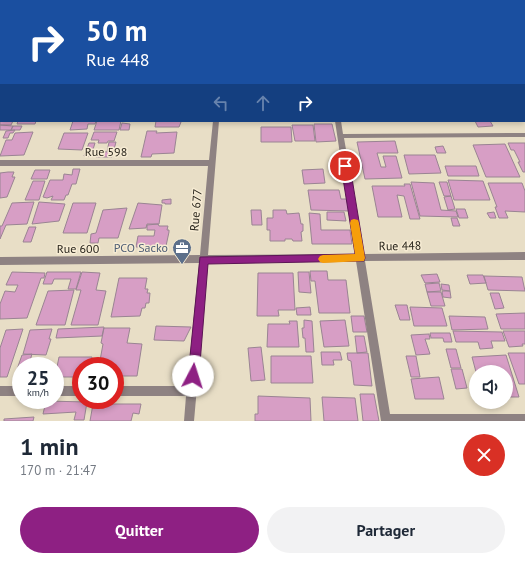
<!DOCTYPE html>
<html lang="fr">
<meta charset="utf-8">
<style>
body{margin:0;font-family:"PT Sans",sans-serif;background:#f2f2f3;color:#1f2937;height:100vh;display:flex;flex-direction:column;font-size:15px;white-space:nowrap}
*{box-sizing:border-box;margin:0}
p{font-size:13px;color:#747a83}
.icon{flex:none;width:22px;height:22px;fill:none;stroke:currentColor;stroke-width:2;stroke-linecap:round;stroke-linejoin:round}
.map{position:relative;height:421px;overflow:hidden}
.side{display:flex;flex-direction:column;background:#fff;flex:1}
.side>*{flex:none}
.top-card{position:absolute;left:0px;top:0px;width:525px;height:122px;box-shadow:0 2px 6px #0003;background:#1a4fa0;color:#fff;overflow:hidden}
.tools{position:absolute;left:469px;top:365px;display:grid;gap:8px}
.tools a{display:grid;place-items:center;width:44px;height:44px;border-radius:50%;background:#fff;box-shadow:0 2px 6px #0003;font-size:20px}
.speed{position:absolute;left:12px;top:357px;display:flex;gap:8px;font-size:20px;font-weight:700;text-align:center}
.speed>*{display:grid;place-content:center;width:52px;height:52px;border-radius:50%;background:#fff;box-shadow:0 2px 6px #0003;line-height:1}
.speed small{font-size:10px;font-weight:400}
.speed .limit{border:6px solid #d22;background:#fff;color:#111}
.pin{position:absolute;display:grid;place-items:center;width:34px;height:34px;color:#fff;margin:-17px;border:2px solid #fff;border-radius:50%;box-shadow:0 1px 4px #0007}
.me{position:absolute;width:44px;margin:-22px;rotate:5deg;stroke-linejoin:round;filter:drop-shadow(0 0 3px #0008)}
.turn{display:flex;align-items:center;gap:14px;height:84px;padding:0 20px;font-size:18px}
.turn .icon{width:52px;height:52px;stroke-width:2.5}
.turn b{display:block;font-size:28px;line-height:34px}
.lanes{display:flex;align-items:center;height:38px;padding:0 20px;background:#0003;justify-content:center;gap:20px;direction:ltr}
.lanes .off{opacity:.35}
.round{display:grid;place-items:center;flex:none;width:42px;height:42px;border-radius:21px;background:#f2f2f3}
.head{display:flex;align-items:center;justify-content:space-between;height:68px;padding:0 20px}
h1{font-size:24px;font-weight:700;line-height:30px}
.primary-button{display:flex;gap:8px;margin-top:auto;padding:8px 20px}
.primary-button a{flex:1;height:46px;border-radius:24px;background:#8e2083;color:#fff;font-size:16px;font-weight:700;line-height:46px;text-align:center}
.primary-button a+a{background:#f2f2f3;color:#1f2937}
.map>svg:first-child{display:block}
.building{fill:#d79ec5;stroke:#9a8493}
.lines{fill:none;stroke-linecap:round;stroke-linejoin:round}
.minor{fill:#8e8282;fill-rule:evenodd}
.route{fill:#8e2083;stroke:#5c1555}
.slow{fill:#f59e0b}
.labels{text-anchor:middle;stroke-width:3;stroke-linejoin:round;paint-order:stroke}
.street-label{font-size:12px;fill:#27231a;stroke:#f6ebd3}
.service-label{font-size:12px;fill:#4e5e75;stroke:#f6ebd3;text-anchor:end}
</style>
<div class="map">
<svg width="525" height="421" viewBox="0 0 525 421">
<rect width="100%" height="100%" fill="#e8dec6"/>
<path class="building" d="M259 0H312V1H259Z
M0 107 1 121H13L11 125H0Z
M18 121H36L35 124H17Z
M73 121H96L95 124H88L87 129 70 130Z
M97 121H121L119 130H94Z
M156 121H178L181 122 179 127H155Z
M475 121H490L493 126 478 127Z
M122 123 130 124 129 130H120Z
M314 124H332L336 141 316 142Z
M0 125 13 126 11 130H0Z
M292 125H313L315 141H295Z
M13 126H22L20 130H11Z
M261 127H291L292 142H261Z
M15 130 13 133H10L8 138H3L6 131Z
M147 131H157L156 133 177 132 174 153 152 154 151 157H141Z
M33 132 24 155 0 156 6 140H12L15 133Z
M94 132H117L114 141H108L107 143H98L99 140H91Z
M64 133H88L82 150 58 149Z
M395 141 398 153H377L381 167H386L383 156H396L402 178 365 179 357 142Z
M109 142H116L112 157H96L97 151 107 152Z
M89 143H95L91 156H84Z
M508 143H525V172H523L518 162H520L514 150H511Z
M505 144 520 177H486L473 145Z
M443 146 446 153H437L435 147Z
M404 155H435L441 173 409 174Z
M445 166H476L479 176H448Z
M73 169H80L76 184H72L68 195H66L64 200H51L53 196 47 198 43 197 50 180H63L64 174 72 175Z
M323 169 325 183 304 184 302 170Z
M35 170H50L47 179H31Z
M8 172H14L12 177H15L7 197 0 198V173Z
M448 180 483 181 490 200H454Z
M33 181H45L39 200H25Z
M411 182 434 183 441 210 456 211 458 217 420 216Z
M439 182H447L451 196H444Z
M488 183H522L525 191V212L505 211 508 218H499L495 207H497Z
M404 184H410L420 219H410L404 196 397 195 402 217H378L372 186H405Z
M308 190H339L341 199H347L349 211 311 210Z
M451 196 455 209 448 210 444 197Z
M171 199V204H165V203H162V200Z
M34 202 27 224 6 225 0 239V226H2L12 203Z
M39 202 65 204 59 221 32 224Z
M73 203H96L87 233H63Z
M138 203 162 205 159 224H147L146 228 129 229Z
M127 208 118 238H99L98 243H90L91 234 96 233 103 210Z
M456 209H465L468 218H459Z
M251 210H261L262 225H252Z
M273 210H286L287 214 299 213 301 224H303V231L301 232 302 241H293L292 239H285V241H270V230H267V218H273Z
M327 212H344L346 221 327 220Z
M494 212 496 218H490L487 213Z
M309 213 320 214 321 230H350L352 244H312Z
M451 218H457L460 226H453Z
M158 224 159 226H168L167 230H169V232L166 246 136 247 138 236H154L155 230H147V225Z
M29 227H36L31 242H23Z
M310 271H327L328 280H346L350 313H319L315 281H311Z
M12 272 45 273 44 278H41L27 318 0 319V304L5 291 15 292 18 285H6Z
M47 272H81L76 289H68L71 279H54L52 284H43Z
M82 272 100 273 96 290 106 291 98 325H71L81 290H76Z
M298 272H309L311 293 299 292Z
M258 273H293L295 310H278L279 316H257Z
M437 274 440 282 425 283 421 275Z
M467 275H483L486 283 470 284Z
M484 276 522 277 525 291 488 290Z
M119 278H147L145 289H148L147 293H150L149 303H146L145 308H142L140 316 111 317Z
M439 283 441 291 427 292 425 284Z
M441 284 449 285 450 291 442 290Z
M74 290 65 325H36L48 291Z
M442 291H450L451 298 443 297Z
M427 292H441L445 306H431Z
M490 293H499L504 308 495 309Z
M395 305H407L410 320H400Z
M310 307 311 315H297L296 308Z
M410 307 442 308 447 326H414Z
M525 313V329H501L496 314Z
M351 316H364L367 332H353Z
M449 316 485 317 488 329 452 330Z
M304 320 312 321 314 352H306L305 338H303L302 328H304Z
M345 320 349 346 324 347 320 321Z
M289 321H297L299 347H267L268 324H290Z
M156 326 191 327 184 341 154 340Z
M104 327 102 336 56 338 58 329Z
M104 328H130L127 343 142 344 137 376H115V366H99L103 344 101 343Z
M23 329 7 377H0V348L6 330Z
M52 329 49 339H51L46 355 23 354 30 330Z
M453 331 502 332 505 341H491L493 348 480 349 478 342H456Z
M503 331H525V344H522L523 346 509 347Z
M430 333H450L452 342H444L443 338H431Z
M429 334 430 339H425L430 354 416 355 411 335Z
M355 336H364L367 352 357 353Z
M261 347 265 380 251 381 248 348Z
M446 349H456L461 368H451Z
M321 352H340L342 360H333L334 365H322Z
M347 353H368L372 386 354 385 351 361 348 360Z
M508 353H525V384H519Z
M32 354 29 364H36L35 366H21V378H14L22 355Z
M506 355 519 397H506V372H476L472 357Z
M271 356H311L313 383H271Z
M406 356H416L420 377H411Z
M59 357H92L90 366H81V377H55Z
M451 369H462L467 388 456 389Z
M439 377 444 399H415L411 379Z
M360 394H374L379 421H363Z
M258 396 310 398 311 421H255V414H258Z
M322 397 355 398 358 421H324Z
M46 401 87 402 84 420H74L76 412 43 414Z
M93 404H141L139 414 133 413 131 421H90Z
M34 417 33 421H4V419Z"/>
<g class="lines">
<path class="minor" d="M29 0H35V1H29Z
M224 0H230V1H224Z
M315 0H321L322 1H316Z
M386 0H392V1H386Z
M454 0H460V1H454Z
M0 18H1V22H0Z
M0 51H1V55H0Z
M524 66H525V70H524Z
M0 90H1V94H0Z
M213 121H219L208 255 355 254 335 121H341L343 134 525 133V137L344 138 364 254 525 252V260L365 261 390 414H525V421H381L356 261 208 263 194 421H184L186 396H115V386H187L199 263 0 265V257L200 255 208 166H0V160H209Z
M0 386H21V396H0Z
M55 386H81V396H55Z"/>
</g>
<path class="route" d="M345 163 350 166 365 258 364 261 208 264 199 376 198 380 193 382 189 380 188 376 200 257 355 254 341 166Z"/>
<path class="slow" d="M354 219 358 220 359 223 365 258 364 261 323 263 320 262 318 259 320 256 323 255 355 254 350 223 351 220Z"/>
<defs>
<symbol id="office-pin" viewBox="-11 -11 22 30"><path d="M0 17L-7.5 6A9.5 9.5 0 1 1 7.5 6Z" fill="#5c6f8a" stroke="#f6ebd3"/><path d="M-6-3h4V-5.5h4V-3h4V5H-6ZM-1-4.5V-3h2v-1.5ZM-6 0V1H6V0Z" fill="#fff"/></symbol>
</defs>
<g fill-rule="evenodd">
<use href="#office-pin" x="171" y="237" width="22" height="30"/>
</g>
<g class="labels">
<g class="street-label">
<text x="106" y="156">Rue 598</text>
<text transform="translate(196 210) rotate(-85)" y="4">Rue 677</text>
<text transform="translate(400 246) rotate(-1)" y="4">Rue 448</text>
<text x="78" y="253">Rue 600</text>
</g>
<g class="service-label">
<text x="168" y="252">PCO Sacko</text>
</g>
</g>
</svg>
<div class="tools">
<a><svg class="icon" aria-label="sound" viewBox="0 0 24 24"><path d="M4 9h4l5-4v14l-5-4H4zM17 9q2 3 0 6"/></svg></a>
</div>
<div class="speed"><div>25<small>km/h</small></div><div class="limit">30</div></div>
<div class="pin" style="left:345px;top:166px;background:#d93025"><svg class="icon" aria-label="arrive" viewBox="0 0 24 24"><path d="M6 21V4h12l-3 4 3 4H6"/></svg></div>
<svg class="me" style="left:193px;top:376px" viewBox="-20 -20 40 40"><circle r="19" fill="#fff"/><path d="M0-13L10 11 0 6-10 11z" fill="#8e2083"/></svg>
<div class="top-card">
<div class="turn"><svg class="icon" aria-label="right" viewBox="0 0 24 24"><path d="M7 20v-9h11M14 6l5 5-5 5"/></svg><div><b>50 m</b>Rue 448</div></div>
<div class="lanes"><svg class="icon off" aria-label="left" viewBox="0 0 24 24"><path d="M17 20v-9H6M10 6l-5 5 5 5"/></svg><svg class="icon off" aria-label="ahead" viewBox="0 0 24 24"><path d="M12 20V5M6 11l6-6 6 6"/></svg><svg class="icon" aria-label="right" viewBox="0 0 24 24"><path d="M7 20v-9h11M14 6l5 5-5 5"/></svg></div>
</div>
</div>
<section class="side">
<div class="head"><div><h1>1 min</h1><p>170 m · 21:47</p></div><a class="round" style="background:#d93025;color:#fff"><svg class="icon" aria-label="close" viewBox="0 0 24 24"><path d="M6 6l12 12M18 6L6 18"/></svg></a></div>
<div class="primary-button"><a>Quitter</a><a>Partager</a></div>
</section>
